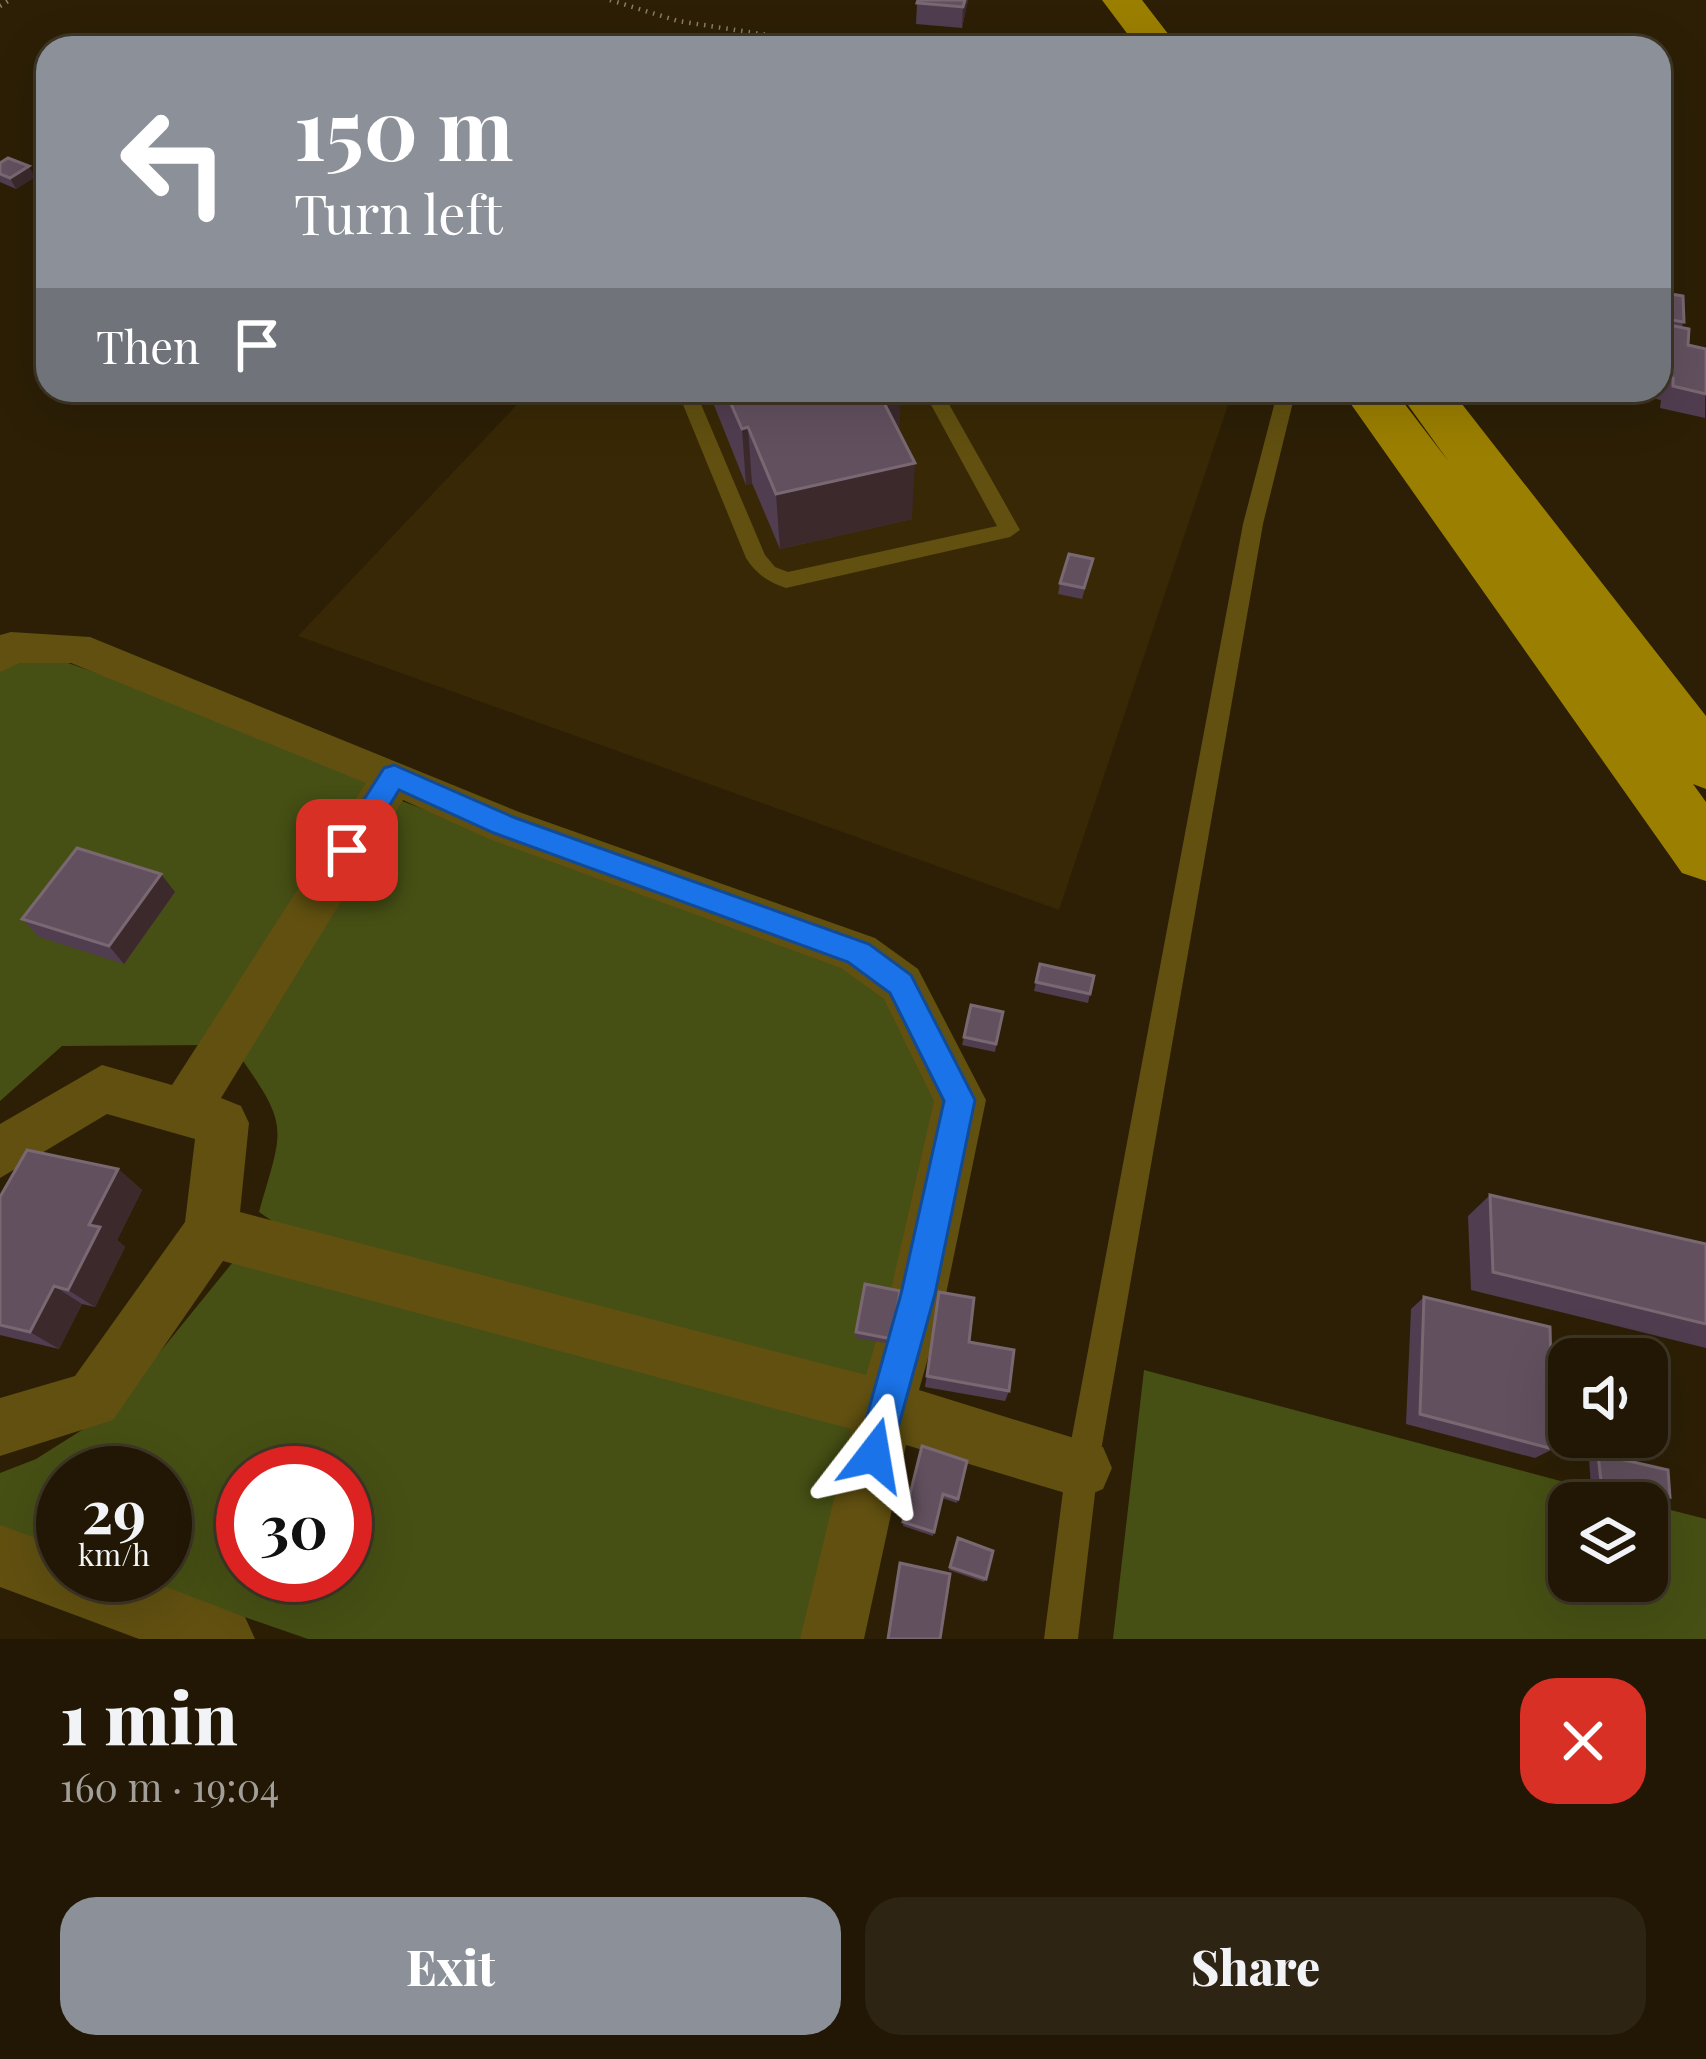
<!DOCTYPE html>
<meta charset="utf-8">
<style>
body{margin:0;font-family:"Playfair Display",serif;background:#2d2413;color:#f1f3f6;height:100vh;display:flex;flex-direction:column;font-size:45px;white-space:nowrap}
*{box-sizing:border-box;margin:0}
p{font-size:39px;color:#a29f9a}
.icon{flex:none;width:66px;height:66px;fill:none;stroke:currentColor;stroke-width:2;stroke-linecap:round;stroke-linejoin:round}
.map{position:relative;height:1639px;overflow:hidden}
.sheet{display:flex;flex-direction:column;background:#211704;flex:1}
.sheet>*{flex:none}
.guide{position:absolute;left:36px;top:36px;width:1635px;height:366px;border-radius:36px;box-shadow:0 12px 48px #0002,0 0 0 3px #3e3626;background:#8c9099;color:#fff;overflow:hidden}
.buttons{position:absolute;left:1548px;top:1338px;display:grid;gap:24px}
.buttons a{display:grid;place-items:center;width:120px;height:120px;border-radius:24px;background:#211704;box-shadow:0 12px 48px #0002,0 0 0 3px #3e3626;font-size:60px}
.speed{position:absolute;left:36px;top:1446px;display:flex;gap:24px;font-size:60px;font-weight:700;text-align:center}
.speed>*{display:grid;place-content:center;width:156px;height:156px;border-radius:50%;background:#211704;box-shadow:0 12px 48px #0002,0 0 0 3px #3e3626;line-height:1}
.speed small{font-size:30px;font-weight:400}
.speed .limit{border:18px solid #d22;background:#fff;color:#111}
.pin{position:absolute;display:grid;place-items:center;width:102px;height:102px;color:#fff;margin:-51px;border-radius:24px;box-shadow:0 6px 18px #0006}
.me{position:absolute;width:132px;margin:-66px;rotate:14deg;stroke-linejoin:round;filter:drop-shadow(0 0 9px #0008)}
.turn{display:flex;align-items:center;gap:42px;height:252px;padding:0 60px;font-size:54px}
.turn .icon{width:156px;height:156px;stroke-width:2.5}
.turn b{display:block;font-size:84px;line-height:102px}
.then{display:flex;align-items:center;height:114px;padding:0 60px;background:#0003;gap:24px;font-size:45px}
.round{display:grid;place-items:center;flex:none;width:126px;height:126px;border-radius:36px;background:#2d2413}
.head{display:flex;align-items:center;justify-content:space-between;height:204px;padding:0 60px}
h1{font-size:72px;font-weight:800;line-height:90px}
.action{display:flex;gap:24px;margin-top:auto;padding:24px 60px}
.action a{flex:1;height:138px;border-radius:36px;background:#8c9099;color:#fff;font-size:48px;font-weight:800;line-height:138px;text-align:center}
.action a+a{background:#2d2413;color:#f1f3f6}
.map>svg:first-child{display:block}
.built{fill:#382805}
.green{fill:#465014;fill-rule:evenodd}
.lines{fill:none;stroke-linecap:round;stroke-linejoin:round}
.path{stroke:#887e69;stroke-width:4.5;stroke-dasharray:1.5 6;stroke-linecap:butt}
.lane{fill:#615010;fill-rule:evenodd}
.street{fill:#615010;fill-rule:evenodd}
.primary{fill:#9b7f00;fill-rule:evenodd}
.wall{fill:#513d50}
.shaded-wall{fill:#3b292c}
.building{fill:#62505e;stroke:#796872;stroke-width:3}
.route{fill:#1a73e8;stroke:#114b97;stroke-width:3}
</style>
<div class="map">
<svg width="1706" height="1639" viewBox="0 0 1706 1639">
<rect width="100%" height="100%" fill="#2c1f06"/>
<path class="built" d="M531 390H1233L1059 910 298 636Z"/>
<path class="green" d="M48 656 191 706 377 784 213 1045 62 1046 0 1101V668Z
M391 797 860 970 917 1038 941 1106 884 1388 278 1225 259 1212C284 1125 290 1127 236 1051Z
M233 1262 868 1423 817 1639H308L124 1575H165V1473H63V1554L0 1534V1473L36 1459 112 1411ZM243 1473H345V1575H243Z
M1144 1370 1643 1503H1569V1581H1647V1504L1706 1519V1639H1113Z"/>
<g class="lines">
<path class="path" d="M610 0 678 21 851 48
M0 6 10 0"/>
<path class="lane" d="M677 390H695L765 555 775 567 788 572 997 526 923 390H941L1020 530 1010 537 786 588C768 582 756 574 746 558Z
M1278 390H1296L1263 524 1098 1468 1078 1639H1044L1066 1468 1243 524Z"/>
<path class="street" d="M11 632 90 637 519 812 875 938 918 969 986 1100 946 1294 919 1390 1103 1447 1112 1468 1103 1489 1082 1498 906 1445 864 1639H800L851 1429 223 1261 113 1420 0 1456V1398L75 1376 185 1222 195 1139 107 1114 0 1178V1124L102 1065 172 1085 366 783 71 663H20L0 672V635ZM403 800 487 838 841 968 884 999 934 1101 890 1294 866 1375 240 1212 249 1123 241 1106 221 1098Z
M0 1525 63 1548V1575H135L245 1617 255 1639H139L0 1587Z"/>
<path class="primary" d="M1102 0H1142L1179 48H1138Z
M1341 390H1394L1449 462 1403 398 1408 390H1451L1706 716V789L1693 784 1706 802V881L1682 873Z"/>
</g>
<path class="wall" d="M968 0 962 28 916 24 917 3Z
M0 163 35 177 16 189 0 182Z
M1659 292 1684 322 1681 328 1688 345 1706 349 1705 418 1660 408 1661 400 1634 394V390H1659Z
M708 390H899V433L912 519 780 549 752 483 746 485Z
M1093 559 1082 599 1058 594 1060 583Z
M175 892 124 964 39 937 22 919Z
M1040 964 1090 994 1088 1003 1034 991Z
M1003 1012 995 1052 962 1045 964 1037Z
M118 1169 142 1190 117 1240 125 1247 95 1307 82 1304 59 1349 0 1335V1197Z
M1490 1195 1706 1244V1348L1471 1290 1468 1216Z
M900 1291 892 1344 856 1338V1332Z
M939 1292 969 1342 1009 1391 1005 1401 925 1387Z
M1424 1297 1553 1449 1535 1458 1406 1424 1411 1309Z
M922 1446 967 1461 957 1503 942 1498 933 1536 903 1526Z
M1598 1454 1670 1497 1660 1501 1591 1486 1589 1459Z
M958 1538 986 1579 984 1582 949 1570Z"/>
<path class="shaded-wall" d="M965 0H968L962 28 963 7Z
M29 166 35 177 16 189 10 178Z
M901 392 899 448 881 397Z
M748 427 752 483 746 485 742 429Z
M915 463 912 519 780 549 776 494Z
M161 874 175 892 124 964 109 946Z
M118 1169 142 1190 117 1240 125 1247 95 1307 68 1290 89 1225Z
M54 1286 82 1304 59 1349 30 1332Z"/>
<path class="building" d="M918 0H965L963 7 917 3Z
M8 158 29 166 10 178 0 174V163Z
M1659 292 1683 296 1684 322 1659 318Z
M1659 323 1689 329 1688 345 1706 349V394L1673 386V378L1659 375Z
M725 390H899L901 392 881 397 915 463 776 494 748 427 742 429Z
M1069 554 1093 559 1084 588 1060 583Z
M77 848 161 874 109 946 22 919Z
M1040 964 1094 976 1090 994 1036 982Z
M971 1005 1003 1012 996 1044 964 1037Z
M27 1150 118 1169 89 1225 100 1227 68 1290 54 1286 30 1332 0 1325V1197Z
M1490 1195 1706 1244V1324L1493 1272Z
M865 1284 900 1291 892 1339 856 1332Z
M939 1292 974 1298 969 1342 1014 1350 1009 1391 927 1376Z
M1424 1297 1550 1327 1553 1449 1420 1414Z
M922 1446 967 1461 958 1499 943 1494 934 1532 903 1522Z
M1598 1454 1668 1470 1670 1497 1601 1481Z
M958 1538 993 1551 986 1579 950 1567Z
M900 1563 950 1574 940 1639H888Z"/>
<path class="route" d="M394 765 513 817 869 944 911 975 975 1100 935 1294 887 1468 874 1473 862 1468 856 1455 901 1294 944 1101 890 993 848 962 494 833 399 790 357 859H337L333 850 337 842 384 768Z"/>
</svg>
<div class="buttons">
<a><svg class="icon" aria-label="sound" viewBox="0 0 24 24"><path d="M4 9h4l5-4v14l-5-4H4zM17 9q2 3 0 6"/></svg></a>
<a><svg class="icon" aria-label="layers" viewBox="0 0 24 24"><path d="M12 4l9 5-9 5-9-5zM3 14l9 5 9-5"/></svg></a>
</div>
<div class="speed"><div>29<small>km/h</small></div><div class="limit">30</div></div>
<div class="pin" style="left:347px;top:850px;background:#d93025"><svg class="icon" aria-label="arrive" viewBox="0 0 24 24"><path d="M6 21V4h12l-3 4 3 4H6"/></svg></div>
<svg class="me" style="left:874px;top:1455px" viewBox="-20 -20 40 40"><path d="M0-17L14 15 0 8-14 15z" fill="#1a73e8" stroke="#fff" stroke-width="4"/></svg>
<div class="guide">
<div class="turn"><svg class="icon" aria-label="left" viewBox="0 0 24 24"><path d="M17 20v-9H6M10 6l-5 5 5 5"/></svg><div><b>150 m</b>Turn left</div></div>
<div class="then">Then<svg class="icon" aria-label="arrive" viewBox="0 0 24 24"><path d="M6 21V4h12l-3 4 3 4H6"/></svg></div>
</div>
</div>
<section class="sheet">
<div class="head"><div><h1>1 min</h1><p>160 m · 19:04</p></div><a class="round" style="background:#d93025;color:#fff"><svg class="icon" aria-label="close" viewBox="0 0 24 24"><path d="M6 6l12 12M18 6L6 18"/></svg></a></div>
<div class="action"><a>Exit</a><a>Share</a></div>
</section>
